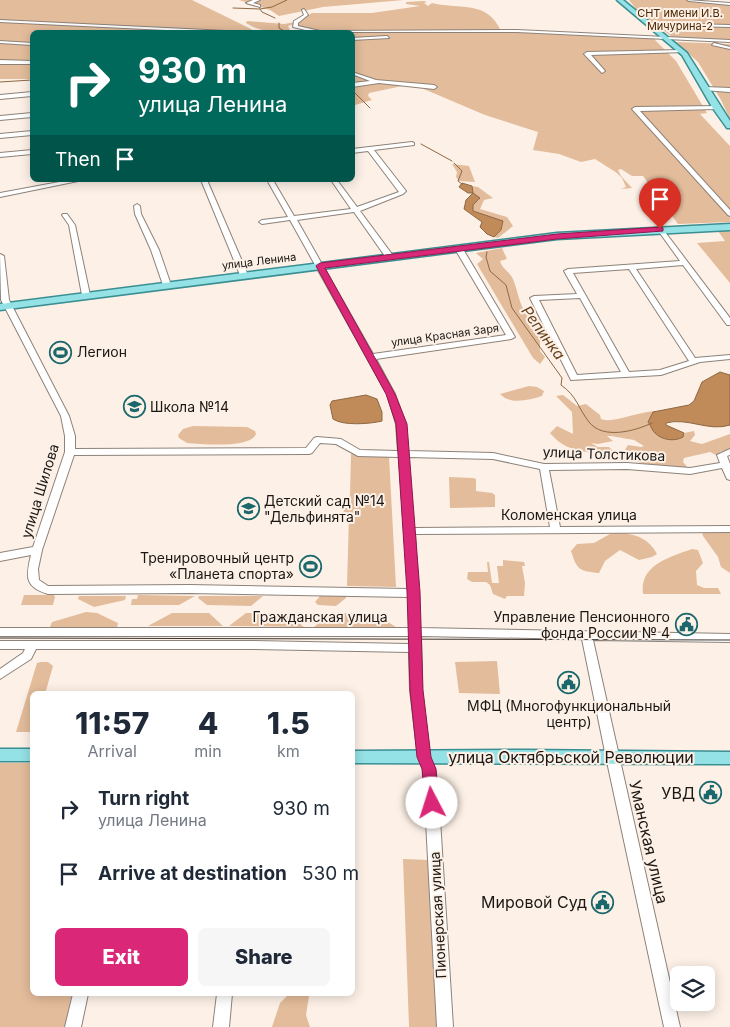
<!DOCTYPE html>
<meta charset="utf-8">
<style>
body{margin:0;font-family:Inter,sans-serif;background:#f6f6f7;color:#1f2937;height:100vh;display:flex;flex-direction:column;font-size:19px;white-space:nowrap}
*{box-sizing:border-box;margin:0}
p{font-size:16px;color:#747a83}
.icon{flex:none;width:28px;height:28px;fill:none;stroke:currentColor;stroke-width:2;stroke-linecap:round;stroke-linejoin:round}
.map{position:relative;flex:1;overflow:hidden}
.details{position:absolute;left:30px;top:691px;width:325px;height:305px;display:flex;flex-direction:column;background:#fff;border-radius:8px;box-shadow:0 2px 12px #0003}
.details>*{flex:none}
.top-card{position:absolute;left:30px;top:30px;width:325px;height:152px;border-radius:8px;box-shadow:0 2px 12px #0003;background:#00695c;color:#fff;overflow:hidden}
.fabs{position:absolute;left:670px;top:966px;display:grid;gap:10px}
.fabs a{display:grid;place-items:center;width:45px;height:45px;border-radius:8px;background:#fff;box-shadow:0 2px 12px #0003;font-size:25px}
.pin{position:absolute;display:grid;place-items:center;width:42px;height:42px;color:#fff;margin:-51px -21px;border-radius:50% 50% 50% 0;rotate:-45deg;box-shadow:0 0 5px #0007}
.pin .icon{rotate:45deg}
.me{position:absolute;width:55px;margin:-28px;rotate:355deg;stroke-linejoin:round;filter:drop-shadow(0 0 4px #0008)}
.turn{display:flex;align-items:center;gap:18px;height:105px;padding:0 25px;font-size:22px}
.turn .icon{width:65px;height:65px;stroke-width:2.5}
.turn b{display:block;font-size:35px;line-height:42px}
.then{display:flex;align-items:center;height:48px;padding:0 25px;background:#0003;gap:10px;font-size:19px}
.eta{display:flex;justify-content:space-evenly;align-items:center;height:85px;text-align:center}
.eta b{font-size:30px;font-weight:800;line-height:35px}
.primary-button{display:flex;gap:10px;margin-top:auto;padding:10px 25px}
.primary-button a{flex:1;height:58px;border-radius:8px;background:#db2777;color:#fff;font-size:20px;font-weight:800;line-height:58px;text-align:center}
.primary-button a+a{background:#f6f6f7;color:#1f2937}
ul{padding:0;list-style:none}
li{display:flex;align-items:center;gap:15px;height:65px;padding:0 25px}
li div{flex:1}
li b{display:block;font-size:19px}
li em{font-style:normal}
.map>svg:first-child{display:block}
.green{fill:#e3bc9b}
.water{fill:#c08a59;stroke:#8e6844}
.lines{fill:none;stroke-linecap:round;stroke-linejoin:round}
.stream{stroke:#8e6844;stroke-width:1}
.minor-casing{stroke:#8d8279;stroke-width:2}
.major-casing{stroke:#3b8e91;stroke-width:3}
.minor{fill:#fff;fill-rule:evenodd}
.major{fill:#94e2e5;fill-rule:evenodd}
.tram{stroke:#3a3531;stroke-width:1}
.route{fill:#db2777;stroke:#8e194d}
.labels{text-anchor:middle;stroke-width:4;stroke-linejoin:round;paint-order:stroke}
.far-park-label{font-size:11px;fill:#4b2600;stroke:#fdf1e7}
.far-street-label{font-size:11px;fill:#1b1714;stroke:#fdf1e7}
.poi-label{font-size:14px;fill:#1b1714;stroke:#fdf1e7;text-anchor:start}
.street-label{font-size:14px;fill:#1b1714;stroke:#fdf1e7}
.water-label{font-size:15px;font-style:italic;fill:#653f1a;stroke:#fdf1e7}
.near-street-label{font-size:16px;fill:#1b1714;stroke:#fdf1e7}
.near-poi-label{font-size:16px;fill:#1b1714;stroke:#fdf1e7;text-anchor:end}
</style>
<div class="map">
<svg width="730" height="1027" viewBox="0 0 730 1027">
<rect width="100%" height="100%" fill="#fdf1e7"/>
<path class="green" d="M0 0H192L251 29 253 32H32V79H0Z
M239 0H404L323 7 279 16 270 10Z
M629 0H686L730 5V40L672 37 636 9Z
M424 1 427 2 424 3 428 6 432 3C462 10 487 0 501 31L653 38 676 61 707 113 700 114 730 146V222L678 224 643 176H632L621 169 618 170 621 176 632 188 621 189 626 187 622 178 617 173 595 159 581 162 559 154 533 150 538 132 485 115 412 84 369 93 368 96 372 100 355 105 353 102V87L359 86 353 84 352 32H308L295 27 294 24 288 26 291 32C274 32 260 32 246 23L247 21 284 24 296 22 312 13H372L420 6 406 4V2Z
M676 42 730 44V119L721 100 698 62Z
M452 164 469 166 475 182 459 181 456 177 457 172Z
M472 186 478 187 493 198 484 200 480 209 507 217 513 226 498 238 494 237 501 230 503 221 495 219 499 222H492L485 219 491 218 473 211V205L479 200 473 193Z
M718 231H730V283L697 243 725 241Z
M502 248 507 259 500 261C502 268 508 271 512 277 520 294 518 311 536 322L540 339V351L545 357 540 364 533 358 477 264 483 259 476 253Z
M529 386 537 387 544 391 542 396C529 400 510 405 500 394Z
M563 395 577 406 586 404 600 415 601 419C612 424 640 411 656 411L648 422 652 426 685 435 684 433 694 431 695 435 690 441 702 444 730 434V449L720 452 718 456 710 452 684 458 683 462 689 469C666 467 645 467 625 457L623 453 628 445 641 447 644 446 634 440 611 436H607L613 441 598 444 591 443 598 447H609L614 452C591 454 566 453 550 433L557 426 573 434 572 412 556 396Z
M193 426 247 427 255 431 256 434C250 449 202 444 187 443L179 438 178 435 183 429Z
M351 454 389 456 396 587 347 586 349 515 343 513 350 496Z
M449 477 473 478 476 479V491L492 493 495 495V507L450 508Z
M706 531H730V573L721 567 718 557 703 536 702 532Z
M622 533C638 535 649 539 657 554L652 557 639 560 620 550 605 561 599 573C579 571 577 570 571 551L577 544 594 543 610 534Z
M692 549 698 550 703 563 696 571 697 585 704 588H718L721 594H643C639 565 670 557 692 549Z
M503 560 524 562 525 566H522L525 583 524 596H507L505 599 493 594 490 585 486 582H472L467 579 468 572H488L487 562H489L492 583H499L497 566H503Z
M24 595H54L55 597 53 605H21Z
M138 595 195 596 179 605H131L132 599H137Z
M79 596H126L125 600 94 607 78 599Z
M199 596H263L251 606 207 605 198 598Z
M320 596H346V598L336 606 318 605 315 602Z
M86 612 97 613 118 623 117 628 50 627 52 622Z
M172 613H209L223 626H148Z
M246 613H287L304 627 229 626Z
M331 613H373L396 627V628L314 627Z
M497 661 500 694 459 693 455 662Z
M41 662H48L53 666 45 694H32V732H16L37 663Z
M0 763H32V994H72L65 1027H0Z
M403 859 429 860 440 1027H409Z
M289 994H301L309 996 306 1015 310 1027H272L280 1003Z"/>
<path class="water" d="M462 183 472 186 473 193 480 198 473 205V211L503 221 501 230 494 237 487 234 480 227 482 222 464 209 466 200 473 193H468L459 187Z
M720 372 730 375V425C709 432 687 417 666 423V425L684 433 683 437C674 442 662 440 655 433 652 431 651 425 648 422L653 412 689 405 694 401 702 382Z
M366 395 377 399 382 412V421C370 424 343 426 333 419L330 405 332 401Z"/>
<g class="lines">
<path class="stream" d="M233 8 260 9 262 12 275 18
M260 9 272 7 287 0
M279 23V28L286 32
M0 82 32 80
M352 90 370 108
M421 144 452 161
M454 163 462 171 458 181 462 184
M487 252 486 257 490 271 506 285 512 308 562 378 561 385C577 396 578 408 589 422 603 440 635 431 652 423"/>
<defs>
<path id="minor" d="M253 0H260L253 3 260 5V7L246 3Z
M687 0 730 3V5L689 1Z
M304 9 308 15 298 23V26L320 31 517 30 730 40V42L517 32H314L293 27 294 21 304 15 302 10Z
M0 20 227 31 229 32H208L0 22Z
M646 23 730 25V27L648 25Z
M387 36 389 38 352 40V38Z
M0 41 32 43V45L0 43Z
M714 43 730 47V49L712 45Z
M683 50 685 52 591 55 605 71 602 73 584 54 587 52Z
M0 60 32 61V64H0Z
M352 72 376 80 434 85 437 87 434 89 379 83 352 87V83L370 81 352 74Z
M705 87 730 88V92L703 90V88Z
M32 92V96L0 99V95Z
M718 106 719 107 716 109 640 111 730 210V216L728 215 632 109 635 107Z
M32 113V117L0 120V116Z
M32 131V135L0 138V134Z
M412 142 414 143V145L374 150 406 191 403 194 360 211 394 257 393 259H387L354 212 297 220 373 354 506 335 455 249 459 247 463 249 515 337 511 339 376 359 395 394 406 424 408 451 493 453 544 464 627 463 690 468 720 463 717 455 730 449V455L727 456 730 464V480L727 479 722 468 690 474 627 469 549 470 560 527 730 526V532L415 534 420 628 730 634V642L593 640 680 1027H664L606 757 582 639 421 636 422 690 430 757 435 769 439 803 453 1027H437L425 803 423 769 418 757 410 690 409 652 251 649H36L31 659 0 679V669L23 653 25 649H0V641H251L409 644V636H0V628H409V597L189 593 48 594C24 587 26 576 31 555L0 561V553L33 547 65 452V436L61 416 1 300 0 254 4 256 9 300 69 416 75 436V449L306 448 314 438 317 437 341 439 360 450 398 451 396 424 387 394 290 220 262 224 259 222 262 220 288 217 267 180H273L294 216 351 209 331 180H337L357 207 399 192 368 151 352 153V149ZM320 443 336 444 358 456 399 457 408 589 189 585 48 586 39 580 38 569 42 550 74 455 309 454 312 453ZM408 457 493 459 540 469 550 527 414 528Z
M32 150V154L0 157V153Z
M70 180H83L0 197V193Z
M201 180H207L248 275 247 277H244L240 275Z
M137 204 140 206 141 214 159 250 171 285 170 287H164L163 285 151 250 135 214 134 206Z
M63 214H67L75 225 90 295 89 297H86L82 295 69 225 62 215Z
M660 227 662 228 730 318V325H727L683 265 636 269 695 358 730 355V359L700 362 661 375 571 380 530 298 534 296 577 294 564 271 568 269 680 261 657 229ZM629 269 689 361 660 370 629 372 573 273ZM580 298 621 372 577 375 539 300Z
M73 994H88L81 1027H65Z
M217 994H232L229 1027H213Z"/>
<path id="major" d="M617 0H623L687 53 730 121V128H727L712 107 682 55Z
M730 224V230L557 239 0 310V304L557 233Z
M0 749H32V761H0Z
M524 750 730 752V764L352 763V751Z"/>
</defs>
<use href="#minor" class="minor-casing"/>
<use href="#major" class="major-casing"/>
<use href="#minor" class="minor"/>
<use href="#major" class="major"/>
<path class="tram" d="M0 638 730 640"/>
</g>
<path class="route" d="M660 227 663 228V231L557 239 325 268 395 394 407 424 420 592 423 690 431 757 436 769 439 803 437 807 432 809 427 807 425 803 422 769 417 757 410 690 407 592 396 424 386 394 316 266 320 263 557 234Z"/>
<defs>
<symbol id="stadium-ring" viewBox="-11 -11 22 22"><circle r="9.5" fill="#fdf1e7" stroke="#1b686c" stroke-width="1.5"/><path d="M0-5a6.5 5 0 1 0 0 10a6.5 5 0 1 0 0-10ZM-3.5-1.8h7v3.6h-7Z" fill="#1b686c"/></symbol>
<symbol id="school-ring" viewBox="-11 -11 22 22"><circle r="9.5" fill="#fdf1e7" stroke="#1b686c" stroke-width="1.5"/><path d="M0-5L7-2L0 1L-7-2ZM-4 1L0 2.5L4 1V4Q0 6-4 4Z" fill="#1b686c"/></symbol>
<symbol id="civic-ring" viewBox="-11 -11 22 22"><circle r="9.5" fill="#fdf1e7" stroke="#1b686c" stroke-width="1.5"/><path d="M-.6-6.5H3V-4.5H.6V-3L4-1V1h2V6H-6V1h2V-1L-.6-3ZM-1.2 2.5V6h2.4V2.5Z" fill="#1b686c"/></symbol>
</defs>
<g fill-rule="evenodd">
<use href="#stadium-ring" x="48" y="340" width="25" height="25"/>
<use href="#school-ring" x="122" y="394" width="25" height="25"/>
<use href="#school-ring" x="236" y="496" width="25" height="25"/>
<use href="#stadium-ring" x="298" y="554" width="25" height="25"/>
<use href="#civic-ring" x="674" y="612" width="25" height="25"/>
<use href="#civic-ring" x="556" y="670" width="25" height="25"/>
<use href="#civic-ring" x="698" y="780" width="25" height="25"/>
<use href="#civic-ring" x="590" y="890" width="25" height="25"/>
</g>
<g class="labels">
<g class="far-park-label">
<text x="680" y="17">СНТ имени И.В.<tspan x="680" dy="13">Мичурина-2</tspan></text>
</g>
<g class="far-street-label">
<text transform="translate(259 261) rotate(-7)" y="4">улица Ленина</text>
<text transform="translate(445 335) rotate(-8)" y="4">улица Красная Заря</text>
</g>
<g class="poi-label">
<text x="77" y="357">Легион</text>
<text x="150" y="412">Школа №14</text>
<text x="264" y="506">Детский сад №14<tspan x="264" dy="16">"Дельфинята"</tspan></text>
<text x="294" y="563" text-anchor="end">Тренировочный центр<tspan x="294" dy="16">«Планета спорта»</tspan></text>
<text x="670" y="622" text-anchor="end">Управление Пенсионного<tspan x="670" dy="16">фонда России № 4</tspan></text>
<text x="569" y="711" text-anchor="middle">МФЦ (Многофункциональный<tspan x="569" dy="16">центр)</tspan></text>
</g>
<g class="street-label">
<text transform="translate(604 454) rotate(2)" y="5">улица Толстикова</text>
<text transform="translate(40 491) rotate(-73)" y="5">улица Шилова</text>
<text x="569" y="520">Коломенская улица</text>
<text x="320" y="622">Гражданская улица</text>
<text transform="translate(438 915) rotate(-93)" y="5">Пионерская улица</text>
</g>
<g class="water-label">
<text transform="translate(543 333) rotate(54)" y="5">Репинка</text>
</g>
<g class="near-street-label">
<text x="571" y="763">улица Октябрьской Революции</text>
<text transform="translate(649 842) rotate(77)" y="6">Уманская улица</text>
</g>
<g class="near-poi-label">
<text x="695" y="799">УВД</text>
<text x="587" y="908">Мировой Суд</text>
</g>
</g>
</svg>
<div class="fabs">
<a><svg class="icon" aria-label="layers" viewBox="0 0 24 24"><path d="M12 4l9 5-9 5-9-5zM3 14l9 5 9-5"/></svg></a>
</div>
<div class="pin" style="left:660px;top:229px;background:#d93025"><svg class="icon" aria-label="arrive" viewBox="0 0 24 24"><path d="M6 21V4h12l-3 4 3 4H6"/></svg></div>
<svg class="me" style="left:432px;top:803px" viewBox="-20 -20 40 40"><circle r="19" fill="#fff"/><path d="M0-13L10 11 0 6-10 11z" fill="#db2777"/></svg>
<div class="top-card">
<div class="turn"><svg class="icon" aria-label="right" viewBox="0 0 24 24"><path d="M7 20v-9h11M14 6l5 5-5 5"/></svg><div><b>930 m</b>улица Ленина</div></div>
<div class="then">Then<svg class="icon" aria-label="arrive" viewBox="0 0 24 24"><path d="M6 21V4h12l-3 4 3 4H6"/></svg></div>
</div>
<section class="details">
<div class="eta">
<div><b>11:57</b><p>Arrival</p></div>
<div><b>4</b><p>min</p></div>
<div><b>1.5</b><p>km</p></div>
</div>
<ul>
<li><svg class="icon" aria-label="right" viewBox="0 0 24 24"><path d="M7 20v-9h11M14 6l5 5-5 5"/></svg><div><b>Turn right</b><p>улица Ленина</p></div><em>930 m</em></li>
<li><svg class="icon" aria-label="arrive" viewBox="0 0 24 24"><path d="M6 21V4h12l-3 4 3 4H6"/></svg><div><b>Arrive at destination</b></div><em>530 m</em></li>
</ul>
<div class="primary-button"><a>Exit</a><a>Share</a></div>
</section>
</div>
